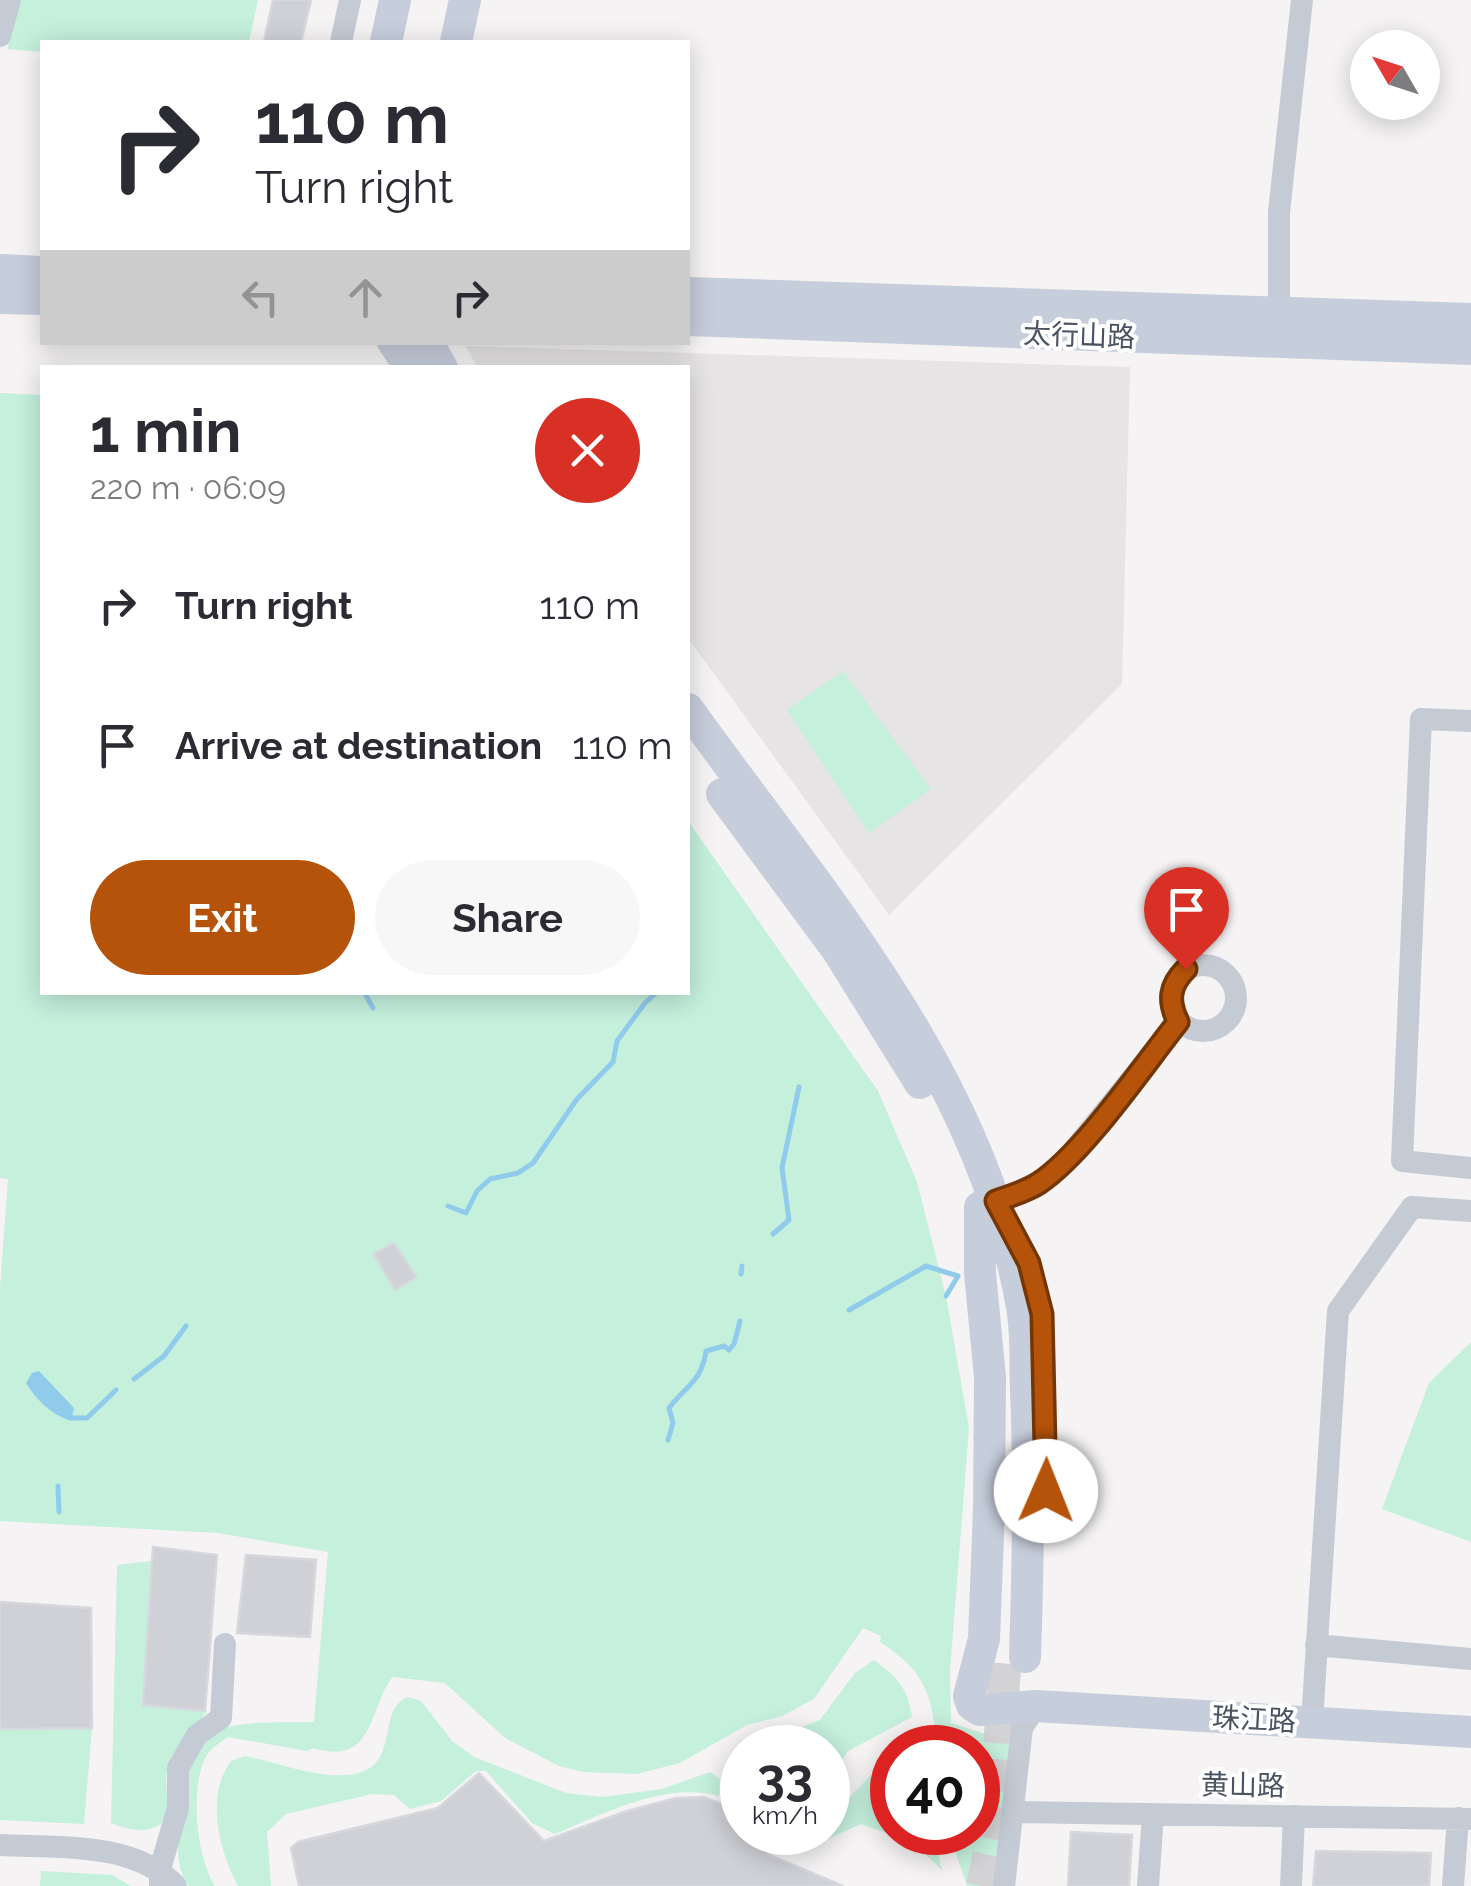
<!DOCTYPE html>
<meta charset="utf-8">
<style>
body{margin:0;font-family:Raleway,"Noto Sans SC",sans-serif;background:#f7f7f7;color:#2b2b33;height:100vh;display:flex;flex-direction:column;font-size:38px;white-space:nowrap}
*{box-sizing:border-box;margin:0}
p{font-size:32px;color:#7c7c81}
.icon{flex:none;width:55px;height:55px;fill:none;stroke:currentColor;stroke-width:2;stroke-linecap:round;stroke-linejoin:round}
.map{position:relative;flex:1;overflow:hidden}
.details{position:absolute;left:40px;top:365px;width:650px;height:630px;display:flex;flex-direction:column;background:#fff;border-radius:0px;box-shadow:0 5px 25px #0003}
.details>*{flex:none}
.banner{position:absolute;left:40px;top:40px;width:650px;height:305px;border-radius:0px;box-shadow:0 5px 25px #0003;background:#fff;color:#2b2b33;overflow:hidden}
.needle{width:65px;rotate:309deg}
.fabs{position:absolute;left:1350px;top:30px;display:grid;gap:20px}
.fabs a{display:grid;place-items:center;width:90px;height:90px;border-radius:50%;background:#fff;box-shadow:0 5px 25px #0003;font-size:50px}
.speed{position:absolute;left:720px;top:1725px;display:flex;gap:20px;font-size:50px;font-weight:700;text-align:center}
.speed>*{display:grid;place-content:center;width:130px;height:130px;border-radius:50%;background:#fff;box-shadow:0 5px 25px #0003;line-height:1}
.speed small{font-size:25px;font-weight:400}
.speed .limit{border:15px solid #d22;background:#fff;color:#111}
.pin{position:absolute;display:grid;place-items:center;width:85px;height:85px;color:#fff;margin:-102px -42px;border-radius:50% 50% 50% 0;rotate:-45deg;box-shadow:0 0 10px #0007}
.pin .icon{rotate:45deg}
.me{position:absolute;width:110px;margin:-55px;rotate:1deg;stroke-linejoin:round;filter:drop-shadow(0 0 8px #0008)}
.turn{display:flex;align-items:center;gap:35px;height:210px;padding:0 50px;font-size:45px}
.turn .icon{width:130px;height:130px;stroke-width:2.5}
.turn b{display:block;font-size:70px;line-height:85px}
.lanes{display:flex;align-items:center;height:95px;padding:0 50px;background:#0003;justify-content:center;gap:50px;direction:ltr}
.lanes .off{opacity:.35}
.round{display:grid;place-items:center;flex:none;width:105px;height:105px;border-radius:52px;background:#f7f7f7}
.headline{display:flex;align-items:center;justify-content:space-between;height:170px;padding:0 50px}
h1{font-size:60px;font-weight:700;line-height:75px}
.cta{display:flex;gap:20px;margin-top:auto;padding:20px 50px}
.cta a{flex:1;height:115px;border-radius:60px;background:#b45309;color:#fff;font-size:40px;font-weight:700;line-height:115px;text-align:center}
.cta a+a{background:#f7f7f7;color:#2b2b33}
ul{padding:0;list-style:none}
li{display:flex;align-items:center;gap:30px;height:140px;padding:0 50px}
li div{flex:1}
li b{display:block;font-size:38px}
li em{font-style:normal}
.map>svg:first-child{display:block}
.education{fill:#e6e4e5}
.green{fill:#c4f0dc}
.water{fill:#91cbec}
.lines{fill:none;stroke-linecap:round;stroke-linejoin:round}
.stream{stroke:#91cbec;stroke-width:5}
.building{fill:#cfd1d7;stroke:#d7d8de;stroke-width:2.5}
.secondary-tunnel{stroke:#d3d3d6;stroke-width:32;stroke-dasharray:32 16;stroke-linecap:butt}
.street{stroke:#c4cbd4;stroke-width:22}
.secondary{stroke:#c6cddb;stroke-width:32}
.route-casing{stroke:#753606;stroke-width:25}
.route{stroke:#b45309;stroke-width:18}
.labels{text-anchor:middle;stroke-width:8;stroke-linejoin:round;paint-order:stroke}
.street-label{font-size:28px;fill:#4a5361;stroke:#fff}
</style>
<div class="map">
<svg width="1471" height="1886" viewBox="0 0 1471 1886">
<rect width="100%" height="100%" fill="#f5f3f3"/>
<path class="education" d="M466 346 1130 367 1122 684 889 915 688 638V368L477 367Z"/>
<path class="green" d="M21 0H258L249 42H42V52L7 49Z
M0 393 42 395V992H688V821L878 1091 917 1182 946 1296 969 1428 950 1671 951 1723 1010 1742 994 1886H967L949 1833 978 1832V1748L936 1747C934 1696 924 1670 880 1642L881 1636 863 1628 814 1699 782 1716 747 1725 680 1763 637 1774 583 1772 559 1766 505 1738 445 1683 392 1677C367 1715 373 1766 313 1748L307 1751 228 1737C222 1742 213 1746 209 1752 188 1781 196 1858 215 1886H189C165 1860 182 1763 206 1737 223 1719 290 1723 314 1722L328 1552 218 1533 0 1521V1288L8 1179 0 1178Z
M843 671 931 789 869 833 787 710Z
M1471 1342V1542L1382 1509 1429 1383Z
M152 1561 143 1705 207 1711 171 1757 166 1776 168 1817C151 1836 132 1831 111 1823L117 1565Z
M874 1660C897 1677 908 1688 912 1717L848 1751 828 1783V1748L749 1747 820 1720 855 1673Z
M408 1697 421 1701 452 1741 474 1757 566 1793 602 1797 662 1789 710 1772 720 1779 719 1796C664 1781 604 1814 555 1834L532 1823 486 1771H476L441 1801 410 1809 394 1795 372 1794 286 1814 267 1832 271 1886H238C219 1851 205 1795 231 1761L245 1756C276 1762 315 1778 347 1775 404 1771 374 1710 408 1697Z
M92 1728 84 1824 0 1820V1729Z
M892 1753V1832L933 1833 942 1870 912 1842 861 1824 823 1841 828 1820Z
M41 1871 112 1875 131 1886H40Z"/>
<path class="water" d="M39 1371 74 1408 71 1421C51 1414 37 1401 26 1383L32 1373Z"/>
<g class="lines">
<path class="stream" d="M364 992 373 1008
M448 1206 466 1213 477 1191 490 1179 518 1173 533 1163 577 1099 613 1062 617 1041 645 1003 657 992
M773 1234 789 1220 782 1168 799 1087
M741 1274 742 1266
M849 1310 926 1266 958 1276 946 1296
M134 1379 164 1356 186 1326
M72 1418H87L116 1390
M668 1440 673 1423 669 1408C686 1386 702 1381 706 1351L724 1346 729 1350 734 1344 740 1321
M58 1486 59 1512"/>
</g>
<path class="building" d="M273 0H311L301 42H264Z
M394 1243 416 1277 395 1290 374 1254Z
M153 1547 217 1555 205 1711 143 1705Z
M246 1555 316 1560 310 1637 237 1633Z
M0 1602 91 1608 92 1728 0 1729Z
M479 1773 544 1841 627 1811 676 1798 704 1797 742 1812V1832H761L766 1839 767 1854 843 1886H299L291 1848 298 1842 438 1808Z
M1071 1832 1132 1835 1129 1886H1068Z
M1316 1851 1431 1853 1429 1886H1313Z"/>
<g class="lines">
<path class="secondary-tunnel" d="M982 1886 992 1838 1006 1656"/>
<path class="street" d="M0 36 10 0
M341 42 350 0
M1279 312V212L1302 0
M1471 721 1421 719 1402 1161 1471 1168
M1170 998a33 33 0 1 1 66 0a33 33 0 1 1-66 0Z
M983 1206 1036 1185 1060 1167 1178 1022
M1316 1645 1471 1659
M1312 1722 1338 1311 1412 1207 1471 1211
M1014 1812 1471 1819
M0 1845C57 1848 134 1841 176 1886
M160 1886V1869L178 1808V1768L197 1735 221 1718 225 1644
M1004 1886 1022 1728 1036 1706
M1148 1886 1153 1814
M1291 1886 1294 1816
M1453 1886 1458 1818"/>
<path class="secondary" d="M386 42 395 0
M456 42 465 0
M0 270 42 272
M688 293 1471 319
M0 298 42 299
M688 320 1471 349
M393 342 411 368
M427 342 442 368
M688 709C822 896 981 1072 1022 1307 1027 1334 1025 1363 1026 1391 1030 1479 1028 1568 1025 1657
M722 794 838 951 920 1083
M980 1207V1273L990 1377 989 1509 984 1639 969 1696 972 1705 980 1710 1036 1706 1471 1732"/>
</g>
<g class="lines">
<defs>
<path id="route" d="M1046 1491 1042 1314 1029 1263 996 1201C1010 1196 1027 1191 1039 1183 1083 1154 1143 1066 1178 1022 1168 1001 1169 986 1186 969"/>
</defs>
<use href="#route" class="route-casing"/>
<use href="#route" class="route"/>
</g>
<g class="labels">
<g class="street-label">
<text transform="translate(1079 335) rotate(2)" y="10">太行山路</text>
<text transform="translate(1254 1719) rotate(3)" y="10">珠江路</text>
<text transform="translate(1243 1785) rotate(1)" y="10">黄山路</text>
</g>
</g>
</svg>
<div class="fabs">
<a><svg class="needle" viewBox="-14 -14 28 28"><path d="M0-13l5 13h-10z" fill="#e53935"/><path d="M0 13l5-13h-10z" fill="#7c7c81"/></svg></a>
</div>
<div class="speed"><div>33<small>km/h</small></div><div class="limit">40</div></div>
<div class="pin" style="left:1186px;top:969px;background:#d93025"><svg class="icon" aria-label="arrive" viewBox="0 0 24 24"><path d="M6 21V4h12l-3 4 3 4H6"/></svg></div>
<svg class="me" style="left:1046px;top:1491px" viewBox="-20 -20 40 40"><circle r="19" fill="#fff"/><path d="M0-13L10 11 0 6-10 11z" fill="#b45309"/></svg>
<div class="banner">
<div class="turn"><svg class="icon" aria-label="right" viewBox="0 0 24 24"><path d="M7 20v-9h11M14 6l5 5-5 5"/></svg><div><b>110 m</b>Turn right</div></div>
<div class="lanes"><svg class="icon off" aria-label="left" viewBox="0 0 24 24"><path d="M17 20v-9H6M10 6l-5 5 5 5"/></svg><svg class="icon off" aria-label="ahead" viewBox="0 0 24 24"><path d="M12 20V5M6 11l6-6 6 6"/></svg><svg class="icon" aria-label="right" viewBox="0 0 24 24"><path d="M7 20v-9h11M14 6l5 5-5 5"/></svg></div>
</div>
<section class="details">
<div class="headline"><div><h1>1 min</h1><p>220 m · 06:09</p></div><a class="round" style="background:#d93025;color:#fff"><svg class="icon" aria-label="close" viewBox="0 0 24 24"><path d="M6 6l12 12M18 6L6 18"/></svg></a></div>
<ul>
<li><svg class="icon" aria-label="right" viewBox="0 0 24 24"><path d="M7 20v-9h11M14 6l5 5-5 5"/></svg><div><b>Turn right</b></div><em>110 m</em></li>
<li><svg class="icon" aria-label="arrive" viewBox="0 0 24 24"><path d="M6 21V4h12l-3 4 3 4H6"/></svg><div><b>Arrive at destination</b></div><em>110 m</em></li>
</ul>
<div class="cta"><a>Exit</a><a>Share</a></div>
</section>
</div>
